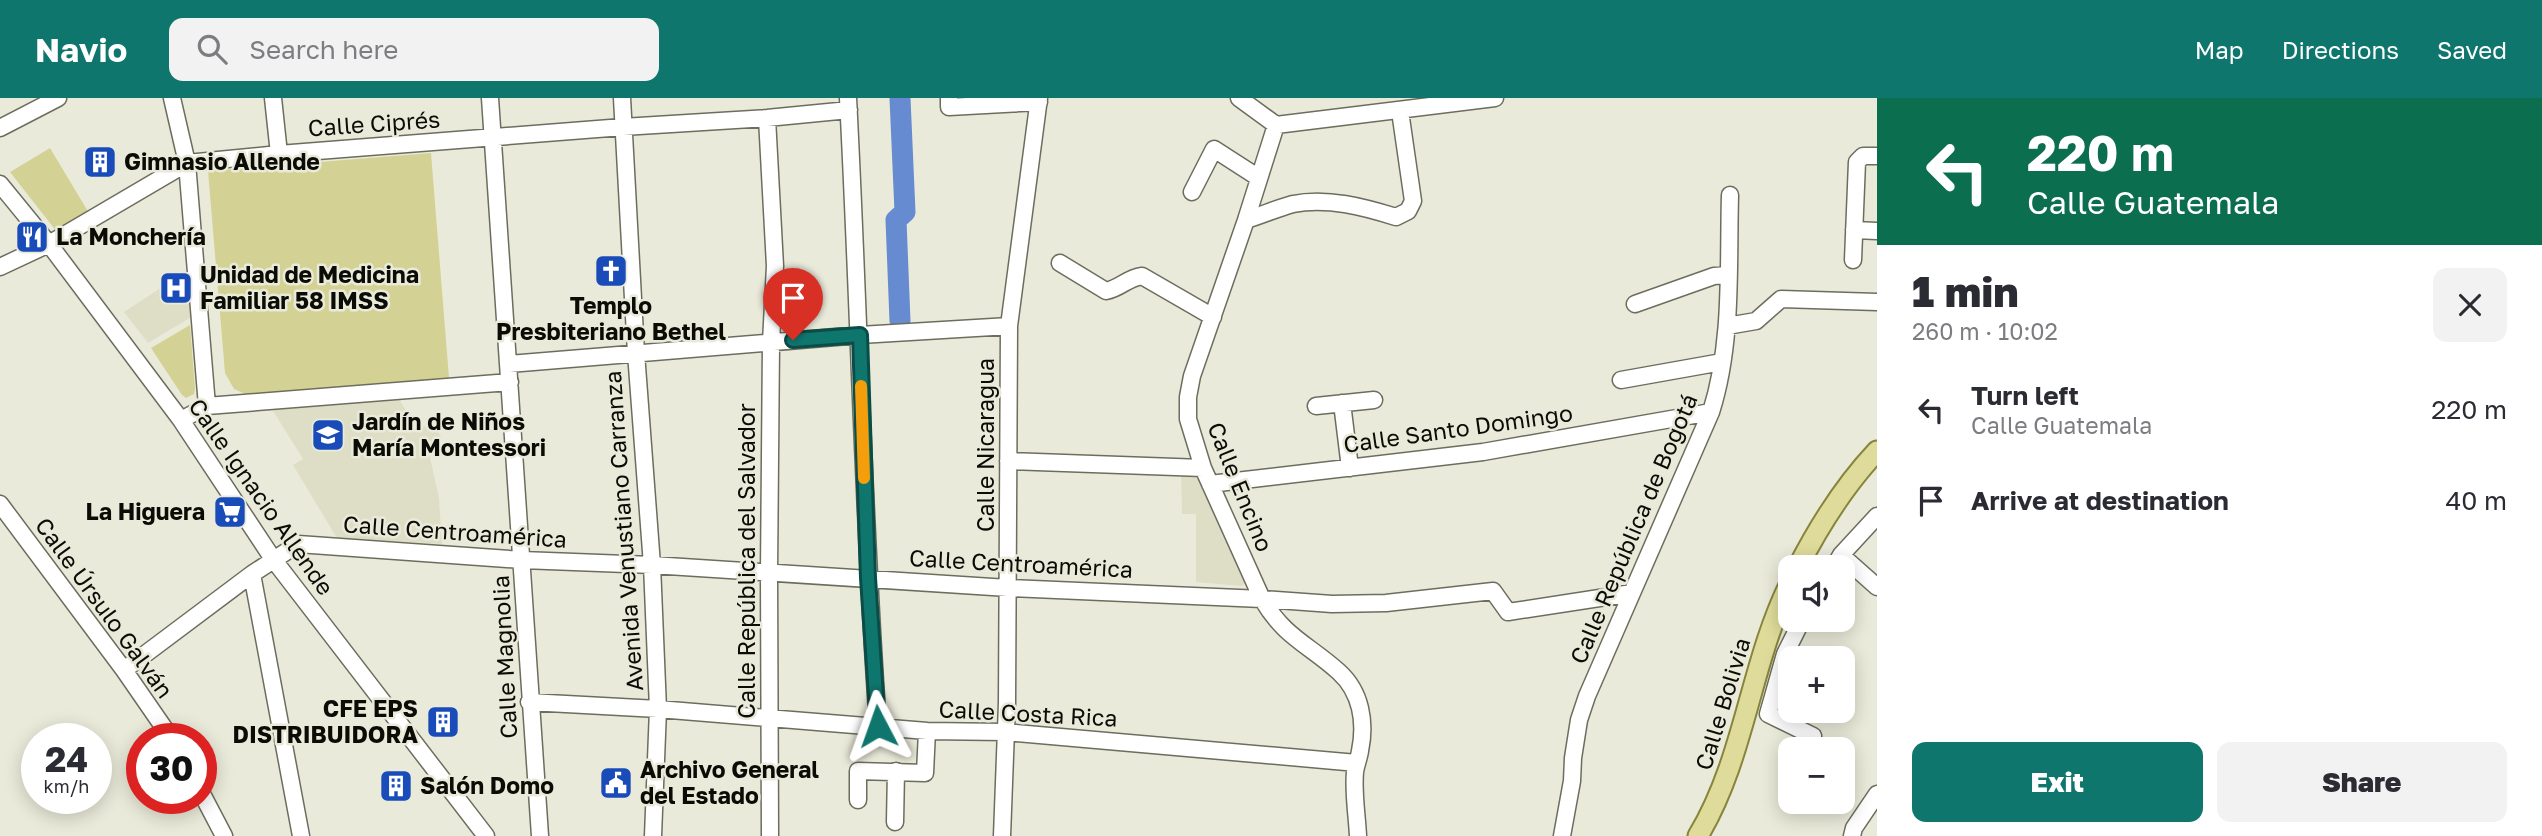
<!DOCTYPE html>
<meta charset="utf-8">
<style>
body{margin:0;font-family:"Golos Text",sans-serif;background:#f2f2f3;color:#2b2b33;height:100vh;display:flex;flex-direction:column;font-size:26px;white-space:nowrap}
*{box-sizing:border-box;margin:0}
p{font-size:23px;color:#7c7c81}
.icon{flex:none;width:38px;height:38px;fill:none;stroke:currentColor;stroke-width:2;stroke-linecap:round;stroke-linejoin:round}
.map{position:relative;flex:1;overflow:hidden}
.sheet{display:flex;flex-direction:column;background:#fff;width:665px}
.sheet>*{flex:none}
.top-card{background:#0b6e4f;color:#fff;overflow:hidden}
.fabs{position:absolute;left:1778px;top:457px;display:grid;gap:14px}
.fabs a{display:grid;place-items:center;width:77px;height:77px;border-radius:14px;background:#fff;box-shadow:0 4px 18px #0003;font-size:35px}
.speed{position:absolute;left:21px;top:625px;display:flex;gap:14px;font-size:35px;font-weight:700;text-align:center}
.speed>*{display:grid;place-content:center;width:91px;height:91px;border-radius:50%;background:#fff;box-shadow:0 4px 18px #0003;line-height:1}
.speed small{font-size:18px;font-weight:400}
.speed .limit{border:10px solid #d22;background:#fff;color:#111}
.pin{position:absolute;display:grid;place-items:center;width:60px;height:60px;color:#fff;margin:-72px -30px;border-radius:50% 50% 50% 0;rotate:-45deg;box-shadow:0 0 7px #0007}
.pin .icon{rotate:45deg}
.me{position:absolute;width:77px;margin:-38px;rotate:356deg;stroke-linejoin:round;filter:drop-shadow(0 0 5px #0008)}
.turn{display:flex;align-items:center;gap:24px;height:147px;padding:0 35px;font-size:32px}
.turn .icon{width:91px;height:91px;stroke-width:2.5}
.turn b{display:block;font-size:49px;line-height:60px}
.round{display:grid;place-items:center;flex:none;width:74px;height:74px;border-radius:14px;background:#f2f2f3}
.head{display:flex;align-items:center;justify-content:space-between;height:119px;padding:0 35px}
h1{font-size:42px;font-weight:800;line-height:52px}
.primary-button{display:flex;gap:14px;margin-top:auto;padding:14px 35px}
.primary-button a{flex:1;height:80px;border-radius:14px;background:#0f766e;color:#fff;font-size:28px;font-weight:800;line-height:80px;text-align:center}
.primary-button a+a{background:#f2f2f3;color:#2b2b33}
ul{padding:0;list-style:none}
li{display:flex;align-items:center;gap:21px;height:91px;padding:0 35px}
li div{flex:1}
li b{display:block;font-size:26px}
li em{font-style:normal}
header{display:flex;align-items:center;gap:42px;box-sizing:border-box;height:98px;padding:0 35px;background:#0f766e;color:#fff}
header strong{font-size:33px}
nav{display:flex;gap:38px;margin-inline-start:auto;font-size:24px}
.search{width:490px;height:63px;background:#f2f2f3;display:flex;align-items:center;gap:18px;box-sizing:border-box;padding:0 24px;border-radius:14px;color:#7c7c81;font-size:26px}
main{display:flex;flex:1;min-height:0}
.map>svg:first-child{display:block}
.built{fill:#dedec6}
.park{fill:#d3d294}
.lines{fill:none;stroke-linecap:round;stroke-linejoin:round}
.river{stroke:#678bd0;stroke-width:21}
.minor-casing{stroke:#6d6d5e;stroke-width:19}
.major-casing{stroke:#87843c;stroke-width:23}
.minor{stroke:#fff;stroke-width:16}
.major{stroke:#dfdc9b;stroke-width:19}
.route-casing{stroke:#0a4d48;stroke-width:18}
.route{stroke:#0f766e;stroke-width:12}
.slow{stroke:#f59e0b;stroke-width:12}
.labels{text-anchor:middle;stroke-width:5;stroke-linejoin:round;paint-order:stroke}
.street-label{font-size:23px;fill:#0c0c07;stroke:#eaeada}
.poi-label{font-size:23px;font-weight:bold;fill:#0c0c07;stroke:#eaeada;text-anchor:start}
</style>
<header>
<strong>Navio</strong>
<div class="search"><svg class="icon" aria-label="search" viewBox="0 0 24 24"><circle cx="10" cy="10" r="6"/><path d="M15 15l6 6"/></svg>Search here</div>
<nav><a>Map</a><a>Directions</a><a>Saved</a></nav>
</header>
<main>
<div class="map">
<svg width="1877" height="738" viewBox="0 0 1877 738">
<rect width="100%" height="100%" fill="#eaeada"/>
<path class="built" d="M191 170 193 218 148 245 124 214Z
M397 298 418 332 433 324 441 339 427 346 439 400 442 446 337 440 293 367 303 361 270 308Z
M1181 371 1202 373 1249 482 1242 488 1196 484V416H1182Z"/>
<path class="park" d="M50 50 89 115 57 134 10 74Z
M431 55 449 280 248 297 234 291 225 275 208 73Z
M190 227 195 291 194 296 186 300 182 297 151 250Z"/>
<g class="lines">
<path class="river" d="M900 223 896 122 905 114 900 0"/>
<defs>
<path id="minor" d="M172 0 187 65 207 308
M273 0 279 56
M490 0 540 738
M622 0 636 255 652 467 658 611 653 738
M848 0C859 209 863 419 878 628
M949 0V9L1039 4
M1239 0 1276 27 1495 0
M767 20 775 168 771 244 769 475 770 738
M1276 27 1246 122 1192 278 1188 299V321L1203 370 1262 501C1285 540 1308 546 1339 574 1361 594 1366 624 1360 653 1359 660 1356 667 1355 674 1353 694 1357 717 1358 738
M0 30 58 0
M0 86 49 146 181 322 273 461 486 738
M1192 94 1214 51 1259 80
M1246 122C1262 117 1278 110 1293 106 1327 99 1364 109 1396 119L1408 113 1413 103 1400 13
M1854 132 1877 133
M1853 162 1857 64 1863 58H1877
M1060 165 1106 193C1121 190 1127 180 1142 178L1213 219
M0 169 49 146 187 65 279 56 623 29 767 20 849 12
M1635 206 1714 178 1728 177
M1727 228 1756 223 1781 201 1877 204
M509 266 860 237 1009 228
M1621 282 1722 264
M1342 305 1350 370
M1316 308 1374 302
M181 322 207 308 510 284
M1008 363 1203 370
M1210 386 1483 354 1711 314
M0 406 124 572 171 640
M1841 457 1877 489
M1834 469 1841 457 1877 418
M252 476 301 738
M1802 522 1785 556 1768 616 1813 638
M124 572 252 476 298 446 522 462 652 467 1008 490 1262 501 1332 506 1386 505 1493 493 1508 514 1632 495
M529 604 658 611 927 633 1005 634 1357 665
M201 694 224 738
M858 702V673L925 675 927 633
M895 724 896 673
M1002 738 1007 605 1009 228 1039 0
M1562 738 1572 683 1573 660 1579 622 1587 598 1711 314C1733 245 1728 169 1730 97
M1852 738 1854 730 1877 696"/>
<path id="major" d="M1798 469C1819 428 1845 387 1877 353
M1698 738C1745 660 1750 566 1790 485"/>
</defs>
<use href="#minor" class="minor-casing"/>
<use href="#major" class="major-casing"/>
<use href="#minor" class="minor"/>
<use href="#major" class="major"/>
</g>
<g class="lines">
<defs>
<path id="route" d="M793 242 860 237 868 480 878 628"/>
</defs>
<use href="#route" class="route-casing"/>
<use href="#route" class="route"/>
<path class="slow" d="M861 288 864 380"/>
</g>
<defs>
<symbol id="building-square" viewBox="-11 -11 22 22"><rect x="-9" y="-9" width="18" height="18" rx="4" fill="#194cb8" stroke="#eaeada"/><path d="M-4-6H4V6H1V3H-1V6H-4ZM-2.5-4.3h1.7v1.8h-1.7ZM.8-4.3h1.7v1.8H.8ZM-2.5-1h1.7V.8h-1.7ZM.8-1h1.7V.8H.8Z" fill="#fff"/></symbol>
<symbol id="restaurant-square" viewBox="-11 -11 22 22"><rect x="-9" y="-9" width="18" height="18" rx="4" fill="#194cb8" stroke="#eaeada"/><path d="M-5-6h1v4h1v-4h1v4h1v-4h1v5L-1.5 .5V6h-2V.5L-5-1ZM5-6V6H3V1.5H1.5Q1.5-4 5-6Z" fill="#fff"/></symbol>
<symbol id="church-square" viewBox="-11 -11 22 22"><rect x="-9" y="-9" width="18" height="18" rx="4" fill="#194cb8" stroke="#eaeada"/><path d="M-1.2-6h2.4v3.5h3.3v2.4h-3.3V6h-2.4V-.1h-3.3v-2.4h3.3Z" fill="#fff"/></symbol>
<symbol id="hospital-square" viewBox="-11 -11 22 22"><rect x="-9" y="-9" width="18" height="18" rx="4" fill="#194cb8" stroke="#eaeada"/><path d="M-5-5h3v3.5h4V-5h3V5h-3V1.5h-4V5h-3Z" fill="#fff"/></symbol>
<symbol id="school-square" viewBox="-11 -11 22 22"><rect x="-9" y="-9" width="18" height="18" rx="4" fill="#194cb8" stroke="#eaeada"/><path d="M0-5L7-2L0 1L-7-2ZM-4 1L0 2.5L4 1V4Q0 6-4 4Z" fill="#fff"/></symbol>
<symbol id="supermarket-square" viewBox="-11 -11 22 22"><rect x="-9" y="-9" width="18" height="18" rx="4" fill="#194cb8" stroke="#eaeada"/><path d="M-6-5.5h2.5l.6 2H6L4.5 2H-2.5L-4.4-4H-6ZM-1.5 3.2a1.3 1.3 0 1 0 .1 0ZM3 3.2a1.3 1.3 0 1 0 .1 0Z" fill="#fff"/></symbol>
<symbol id="civic-square" viewBox="-11 -11 22 22"><rect x="-9" y="-9" width="18" height="18" rx="4" fill="#194cb8" stroke="#eaeada"/><path d="M-.6-6.5H3V-4.5H.6V-3L4-1V1h2V6H-6V1h2V-1L-.6-3ZM-1.2 2.5V6h2.4V2.5Z" fill="#fff"/></symbol>
</defs>
<g fill-rule="evenodd">
<use href="#building-square" x="81" y="45" width="38" height="38"/>
<use href="#restaurant-square" x="13" y="120" width="38" height="38"/>
<use href="#church-square" x="592" y="154" width="38" height="38"/>
<use href="#hospital-square" x="157" y="171" width="38" height="38"/>
<use href="#school-square" x="309" y="318" width="38" height="38"/>
<use href="#supermarket-square" x="211" y="395" width="38" height="38"/>
<use href="#building-square" x="424" y="605" width="38" height="38"/>
<use href="#civic-square" x="597" y="666" width="38" height="38"/>
<use href="#building-square" x="377" y="669" width="38" height="38"/>
</g>
<g class="labels">
<g class="street-label">
<text transform="translate(374 26) rotate(-4)" y="8">Calle Ciprés</text>
<text transform="translate(1458 331) rotate(-8)" y="8">Calle Santo Domingo</text>
<text transform="translate(986 347) rotate(-90)" y="8">Calle Nicaragua</text>
<text transform="translate(1240 389) rotate(68)" y="8">Calle Encino</text>
<text transform="translate(261 399) rotate(55)" y="8">Calle Ignacio Allende</text>
<text transform="translate(1634 431) rotate(-67)" y="8">Calle República de Bogotá</text>
<text transform="translate(624 433) rotate(-94)" y="8">Avenida Venustiano Carranza</text>
<text transform="translate(455 434) rotate(4)" y="8">Calle Centroamérica</text>
<text transform="translate(747 463) rotate(-90)" y="8">Calle República del Salvador</text>
<text transform="translate(1021 466) rotate(3)" y="8">Calle Centroamérica</text>
<text transform="translate(104 510) rotate(54)" y="8">Calle Úrsulo Galván</text>
<text transform="translate(505 559) rotate(-93)" y="8">Calle Magnolia</text>
<text transform="translate(1723 606) rotate(-73)" y="8">Calle Bolivia</text>
<text transform="translate(1028 616) rotate(3)" y="8">Calle Costa Rica</text>
</g>
<g class="poi-label">
<text x="124" y="72">Gimnasio Allende</text>
<text x="56" y="147">La Monchería</text>
<text x="200" y="185">Unidad de Medicina<tspan x="200" dy="26">Familiar 58 IMSS</tspan></text>
<text x="611" y="216" text-anchor="middle">Templo<tspan x="611" dy="26">Presbiteriano Bethel</tspan></text>
<text x="352" y="332">Jardín de Niños<tspan x="352" dy="26">María Montessori</tspan></text>
<text x="205" y="422" text-anchor="end">La Higuera</text>
<text x="418" y="619" text-anchor="end">CFE EPS<tspan x="418" dy="26">DISTRIBUIDORA</tspan></text>
<text x="640" y="680">Archivo General<tspan x="640" dy="26">del Estado</tspan></text>
<text x="420" y="696">Salón Domo</text>
</g>
</g>
</svg>
<div class="fabs">
<a><svg class="icon" aria-label="sound" viewBox="0 0 24 24"><path d="M4 9h4l5-4v14l-5-4H4zM17 9q2 3 0 6"/></svg></a>
<a>+</a>
<a>−</a>
</div>
<div class="speed"><div>24<small>km/h</small></div><div class="limit">30</div></div>
<div class="pin" style="left:793px;top:242px;background:#d93025"><svg class="icon" aria-label="arrive" viewBox="0 0 24 24"><path d="M6 21V4h12l-3 4 3 4H6"/></svg></div>
<svg class="me" style="left:878px;top:628px" viewBox="-20 -20 40 40"><path d="M0-17L14 15 0 8-14 15z" fill="#0f766e" stroke="#fff" stroke-width="4"/></svg>
</div>
<section class="sheet">
<div class="top-card">
<div class="turn"><svg class="icon" aria-label="left" viewBox="0 0 24 24"><path d="M17 20v-9H6M10 6l-5 5 5 5"/></svg><div><b>220 m</b>Calle Guatemala</div></div>
</div>
<div class="head"><div><h1>1 min</h1><p>260 m · 10:02</p></div><a class="round"><svg class="icon" aria-label="close" viewBox="0 0 24 24"><path d="M6 6l12 12M18 6L6 18"/></svg></a></div>
<ul>
<li><svg class="icon" aria-label="left" viewBox="0 0 24 24"><path d="M17 20v-9H6M10 6l-5 5 5 5"/></svg><div><b>Turn left</b><p>Calle Guatemala</p></div><em>220 m</em></li>
<li><svg class="icon" aria-label="arrive" viewBox="0 0 24 24"><path d="M6 21V4h12l-3 4 3 4H6"/></svg><div><b>Arrive at destination</b></div><em>40 m</em></li>
</ul>
<div class="primary-button"><a>Exit</a><a>Share</a></div>
</section>
</main>
